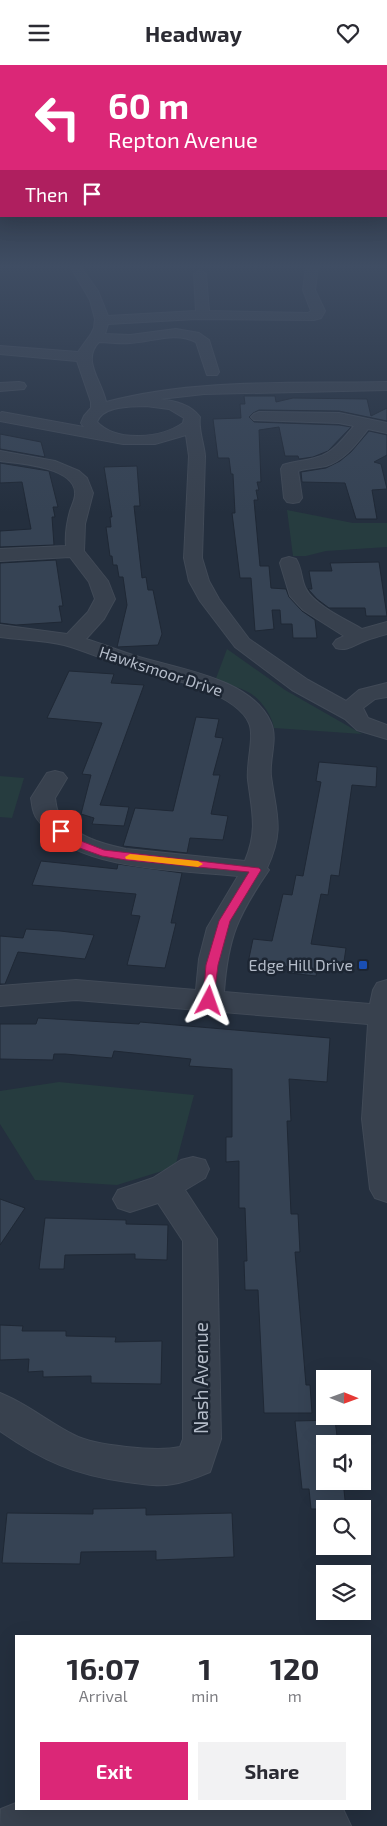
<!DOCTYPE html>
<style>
body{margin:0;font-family:"Exo 2",sans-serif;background:#f2f2f3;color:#2b2b33;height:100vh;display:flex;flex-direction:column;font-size:19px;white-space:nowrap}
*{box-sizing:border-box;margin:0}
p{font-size:16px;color:#7c7c81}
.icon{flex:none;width:28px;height:28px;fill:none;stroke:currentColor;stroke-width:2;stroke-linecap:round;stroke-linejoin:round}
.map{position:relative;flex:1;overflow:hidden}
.sheet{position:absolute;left:15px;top:1570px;width:356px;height:175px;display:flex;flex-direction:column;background:#fff;border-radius:0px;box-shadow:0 5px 20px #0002}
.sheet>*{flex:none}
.hud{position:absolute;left:0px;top:0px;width:388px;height:152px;box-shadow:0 5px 20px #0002;background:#db2777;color:#fff;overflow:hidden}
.needle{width:32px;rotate:91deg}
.controls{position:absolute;left:316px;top:1305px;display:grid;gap:10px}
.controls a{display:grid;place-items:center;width:55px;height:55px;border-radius:0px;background:#fff;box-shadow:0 5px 20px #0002;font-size:25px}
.pin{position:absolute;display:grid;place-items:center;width:42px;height:42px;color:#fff;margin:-21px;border-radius:10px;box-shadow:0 2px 8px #0006}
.me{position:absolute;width:55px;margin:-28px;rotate:4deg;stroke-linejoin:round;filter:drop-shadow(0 0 4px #0008)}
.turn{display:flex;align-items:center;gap:18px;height:105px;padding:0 25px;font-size:22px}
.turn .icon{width:65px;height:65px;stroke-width:2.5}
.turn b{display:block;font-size:35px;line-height:42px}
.then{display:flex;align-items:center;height:48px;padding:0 25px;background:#0003;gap:10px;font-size:19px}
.eta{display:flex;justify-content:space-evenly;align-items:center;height:85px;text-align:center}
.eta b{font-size:30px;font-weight:700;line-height:35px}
.cta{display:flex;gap:10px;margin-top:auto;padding:10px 25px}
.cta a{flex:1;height:58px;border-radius:0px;background:#db2777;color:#fff;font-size:20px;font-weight:700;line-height:58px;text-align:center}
.cta a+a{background:#f2f2f3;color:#2b2b33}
header{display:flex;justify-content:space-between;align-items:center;height:65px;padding:0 25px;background:#fff;font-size:22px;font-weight:700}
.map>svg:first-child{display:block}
.green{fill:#263c3f}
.building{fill:#364354;stroke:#1f2835}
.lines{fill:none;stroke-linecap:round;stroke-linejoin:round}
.minor-casing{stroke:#414a57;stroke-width:2}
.minor{fill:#38414e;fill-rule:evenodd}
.route{fill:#db2777;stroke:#8e194d}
.slow{fill:#f59e0b}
.transit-dot{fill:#1a4fb4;stroke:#1d2633;stroke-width:2}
.labels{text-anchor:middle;stroke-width:5;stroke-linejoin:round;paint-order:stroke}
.street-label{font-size:16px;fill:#b4bcc9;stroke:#1d2633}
.poi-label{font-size:16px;fill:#b4bcc9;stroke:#1d2633;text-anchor:end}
.near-street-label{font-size:19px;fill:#b4bcc9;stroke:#1d2633}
</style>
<header><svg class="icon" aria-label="menu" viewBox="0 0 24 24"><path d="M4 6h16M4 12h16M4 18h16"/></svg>Headway<svg class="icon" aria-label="heart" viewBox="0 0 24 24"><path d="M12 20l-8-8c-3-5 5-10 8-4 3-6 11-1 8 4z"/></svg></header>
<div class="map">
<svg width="387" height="1761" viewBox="0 0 387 1761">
<rect width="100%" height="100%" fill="#242f3e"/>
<path class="green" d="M287 445 353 458H387V482L326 486 306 491H293Z
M227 584 285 625 362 669 274 663C272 650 259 631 246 626 236 621 225 619 215 616Z
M0 711 24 713 12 753 0 752Z
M59 1017 194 1030 175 1102 117 1120 35 1115 0 1059V1026Z"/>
<path class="building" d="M244 331H275L276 337 293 333 367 334 371 351 387 343V356L339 346 259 345 253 348 249 352 254 357 339 360 351 362 328 386 313 392 299 394 298 391H285L279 362 259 365 261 417H257L259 425H256L258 435H254L260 501H269L271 523 286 524 289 532 302 546 315 555 317 573H293L292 559H281L280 545H272L274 564 255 566 251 513H240L232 448H235L233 409H231L229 393H218L213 354 241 353 240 339H245Z
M369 366 387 370V390L374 397 381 399 387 424 372 425 377 454H356L345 418 302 417 301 407 326 403 340 396 351 387Z
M0 369 41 377 45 392 0 384Z
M0 398 49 406 58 442H53L55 452H52L54 480 0 482V466L31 464 22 417 0 418Z
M137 401 140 441H134L142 513 146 512 148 525H153L162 569 158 580 117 582 127 540 123 512H119L117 500H113L112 491H110L106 462H111L110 452H112L104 402Z
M56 495 63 541H59L62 557 16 560 0 558V498Z
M379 497 387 551H366L365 543H329L317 534 308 524H312L309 506H332L330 498Z
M69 606 114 609 111 618 144 620 100 740 129 742 124 761 92 759 94 753 81 749 91 710 82 709 102 658 47 653Z
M196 652 219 654 215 672 223 673 213 710H220L211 749 228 751 223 775 190 773 187 788 123 781 135 743 173 746Z
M319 697 377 702 376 722 352 720 339 811 331 810 328 830 321 829 311 879 346 883 343 903 318 900 316 911 289 908 290 902 248 898 253 874 272 876 283 829 292 830 296 810 303 811 321 717 316 716Z
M41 796 117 804 118 799 182 808 171 858H176L165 903 127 900 140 851 131 850 136 829 32 820Z
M26 864 60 866 94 870 85 894 18 887 5 919H0V871L23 873Z
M38 953 139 959 140 957 330 973 327 1017 289 1014 291 1056H287L291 1149H298L300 1187H295L306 1320H310L312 1348H264L258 1225H245L244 1196H247L245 1143H239V1096L226 1097V1072H232V1004L189 1001 191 994 114 986 112 993 65 989H54L53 995 0 994V959H36Z
M0 1134 25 1143 0 1180Z
M45 1153 126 1155V1159L168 1160 167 1195 135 1194V1189L65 1190 64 1204H39Z
M0 1260 23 1261 22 1266H66V1271L116 1272 115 1277 162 1276 161 1319 91 1318V1311L43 1312V1306L28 1307 29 1294 0 1295Z
M335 1355 338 1379H325V1416H343L346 1444H311L309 1424H302L295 1356Z
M146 1443V1450L232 1448 234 1492 156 1495V1486L81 1487 80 1499 2 1498 7 1448 93 1449V1444Z"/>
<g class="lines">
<defs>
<path id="minor" d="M70 201H80L98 226 108 251 196 246 194 209 200 205 206 209 209 246 308 248 311 246 303 225 306 201H318L315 225 325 246 321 253 314 255 196 254 108 259 105 269 130 270 176 264 199 268 209 275 219 307 217 310H207L196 277C175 266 152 277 130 278 120 279 109 277 99 277 81 295 102 316 106 337 197 313 294 319 387 317V325L204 329 160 334C175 336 190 339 200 352 198 365 204 378 205 391L202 493 209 516 219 534 249 574 308 615 346 636 359 625 387 618V632L375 634 363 643 368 653 387 660V674L357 665 345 654 292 625 235 582 200 536 189 516 184 493 189 391 186 370 155 379H123L0 356V348L2 347 84 362 81 358 84 351 91 343V337L77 296 0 289V281L78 287 91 269 94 263 95 254 90 235ZM146 341 169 344 184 353 183 358C162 373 117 378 97 357 103 340 131 342 146 341Z
M19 317 24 318 26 321 24 324 0 326V318Z
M259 347 339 348 387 358V368L368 364C356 379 345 395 326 401 316 403 307 403 298 406L302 433 299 437 293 438 287 437 284 433 281 404 283 400C294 396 307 396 318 392 333 388 344 373 354 361L339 358 254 355 251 352 254 349Z
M0 386 55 396 79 406 87 413 93 428 85 459 84 486 108 516 115 534 104 554 86 574C103 579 119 586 136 591 177 604 252 613 271 658 278 674 269 694 271 711 276 749 285 765 267 803L269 805C238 850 228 872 224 927L370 939 373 925 377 918 387 915V1137L375 1133 370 1124 362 1054 368 959 76 935 0 941V921L76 915 196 925 199 894 207 863 238 811C183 805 83 806 45 763 41 759 36 754 34 748 32 743 32 738 31 733L47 708 55 706 63 708 67 713 55 733C56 738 56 744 59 748 72 771 102 779 126 784L245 796C258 765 252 747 248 715 246 699 255 671 249 658 234 624 154 610 121 600 102 594 83 585 64 580 43 575 21 575 0 572V560L67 569 88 547 95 534 89 517 70 492 0 496V484L66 481C65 469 67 457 70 446 72 440 76 433 75 427 74 402 18 398 0 396Z
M289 492 296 494C302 503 301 515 306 524 314 540 347 555 362 564L387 557V569C380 571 373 573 367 575 355 579 348 587 336 583L333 579 336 575 344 571 303 545 290 531 280 498 282 494Z
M193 1092 205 1095 209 1104 205 1113 185 1125 217 1174 221 1374 210 1407C198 1412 186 1417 173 1419 158 1422 142 1419 127 1417 75 1410 43 1396 0 1366V1328C26 1338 48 1357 74 1370 95 1381 157 1387 180 1382L183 1374V1176L158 1138 130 1147 118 1143 113 1134 118 1125 153 1113 181 1095Z
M16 1738V1744H343L351 1761H0L1 1744Z"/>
</defs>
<use href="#minor" class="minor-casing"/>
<use href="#minor" class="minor"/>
</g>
<linearGradient id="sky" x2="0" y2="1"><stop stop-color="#141a22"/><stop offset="0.45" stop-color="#3f4d63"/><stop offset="1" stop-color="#3f4d63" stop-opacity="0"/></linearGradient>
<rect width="387" height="447" fill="url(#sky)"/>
<path class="route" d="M61 763 81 776 104 785 259 803 261 805 230 856 218 900 213 939H205L203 936 206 900 219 856 249 807 126 795 102 791 74 781 58 768 56 766 58 764Z"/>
<path class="slow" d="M130 789 198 796 203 799 198 802 126 794 125 792Z"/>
<rect class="transit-dot" x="358" y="895" width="10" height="10" rx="2.5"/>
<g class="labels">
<g class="street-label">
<text transform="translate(161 606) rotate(18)" y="6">Hawksmoor Drive</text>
</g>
<g class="poi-label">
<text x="353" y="906">Edge Hill Drive</text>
</g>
<g class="near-street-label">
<text transform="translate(201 1313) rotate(-90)" y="7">Nash Avenue</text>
</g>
</g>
</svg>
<div class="controls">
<a><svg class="needle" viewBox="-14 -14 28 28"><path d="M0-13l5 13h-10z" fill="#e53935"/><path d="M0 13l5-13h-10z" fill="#7c7c81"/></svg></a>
<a><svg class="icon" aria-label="sound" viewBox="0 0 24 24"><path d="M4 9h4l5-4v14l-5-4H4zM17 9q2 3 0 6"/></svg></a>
<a><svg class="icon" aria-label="search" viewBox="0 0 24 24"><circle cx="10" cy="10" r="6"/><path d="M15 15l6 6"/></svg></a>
<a><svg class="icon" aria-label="layers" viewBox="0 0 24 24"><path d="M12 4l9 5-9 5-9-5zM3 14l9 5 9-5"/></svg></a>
</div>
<div class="pin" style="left:61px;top:766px;background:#d93025"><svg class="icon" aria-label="arrive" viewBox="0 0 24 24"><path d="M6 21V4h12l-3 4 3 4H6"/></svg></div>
<svg class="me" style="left:209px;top:936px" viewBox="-20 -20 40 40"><path d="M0-17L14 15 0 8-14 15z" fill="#db2777" stroke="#fff" stroke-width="4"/></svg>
<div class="hud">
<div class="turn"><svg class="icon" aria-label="left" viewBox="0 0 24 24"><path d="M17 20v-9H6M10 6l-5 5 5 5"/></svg><div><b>60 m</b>Repton Avenue</div></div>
<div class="then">Then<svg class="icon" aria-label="arrive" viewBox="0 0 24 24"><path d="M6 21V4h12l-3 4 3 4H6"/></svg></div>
</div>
<section class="sheet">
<div class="eta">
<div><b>16:07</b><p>Arrival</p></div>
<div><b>1</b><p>min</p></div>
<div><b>120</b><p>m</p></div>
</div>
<div class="cta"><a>Exit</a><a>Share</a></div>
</section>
</div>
